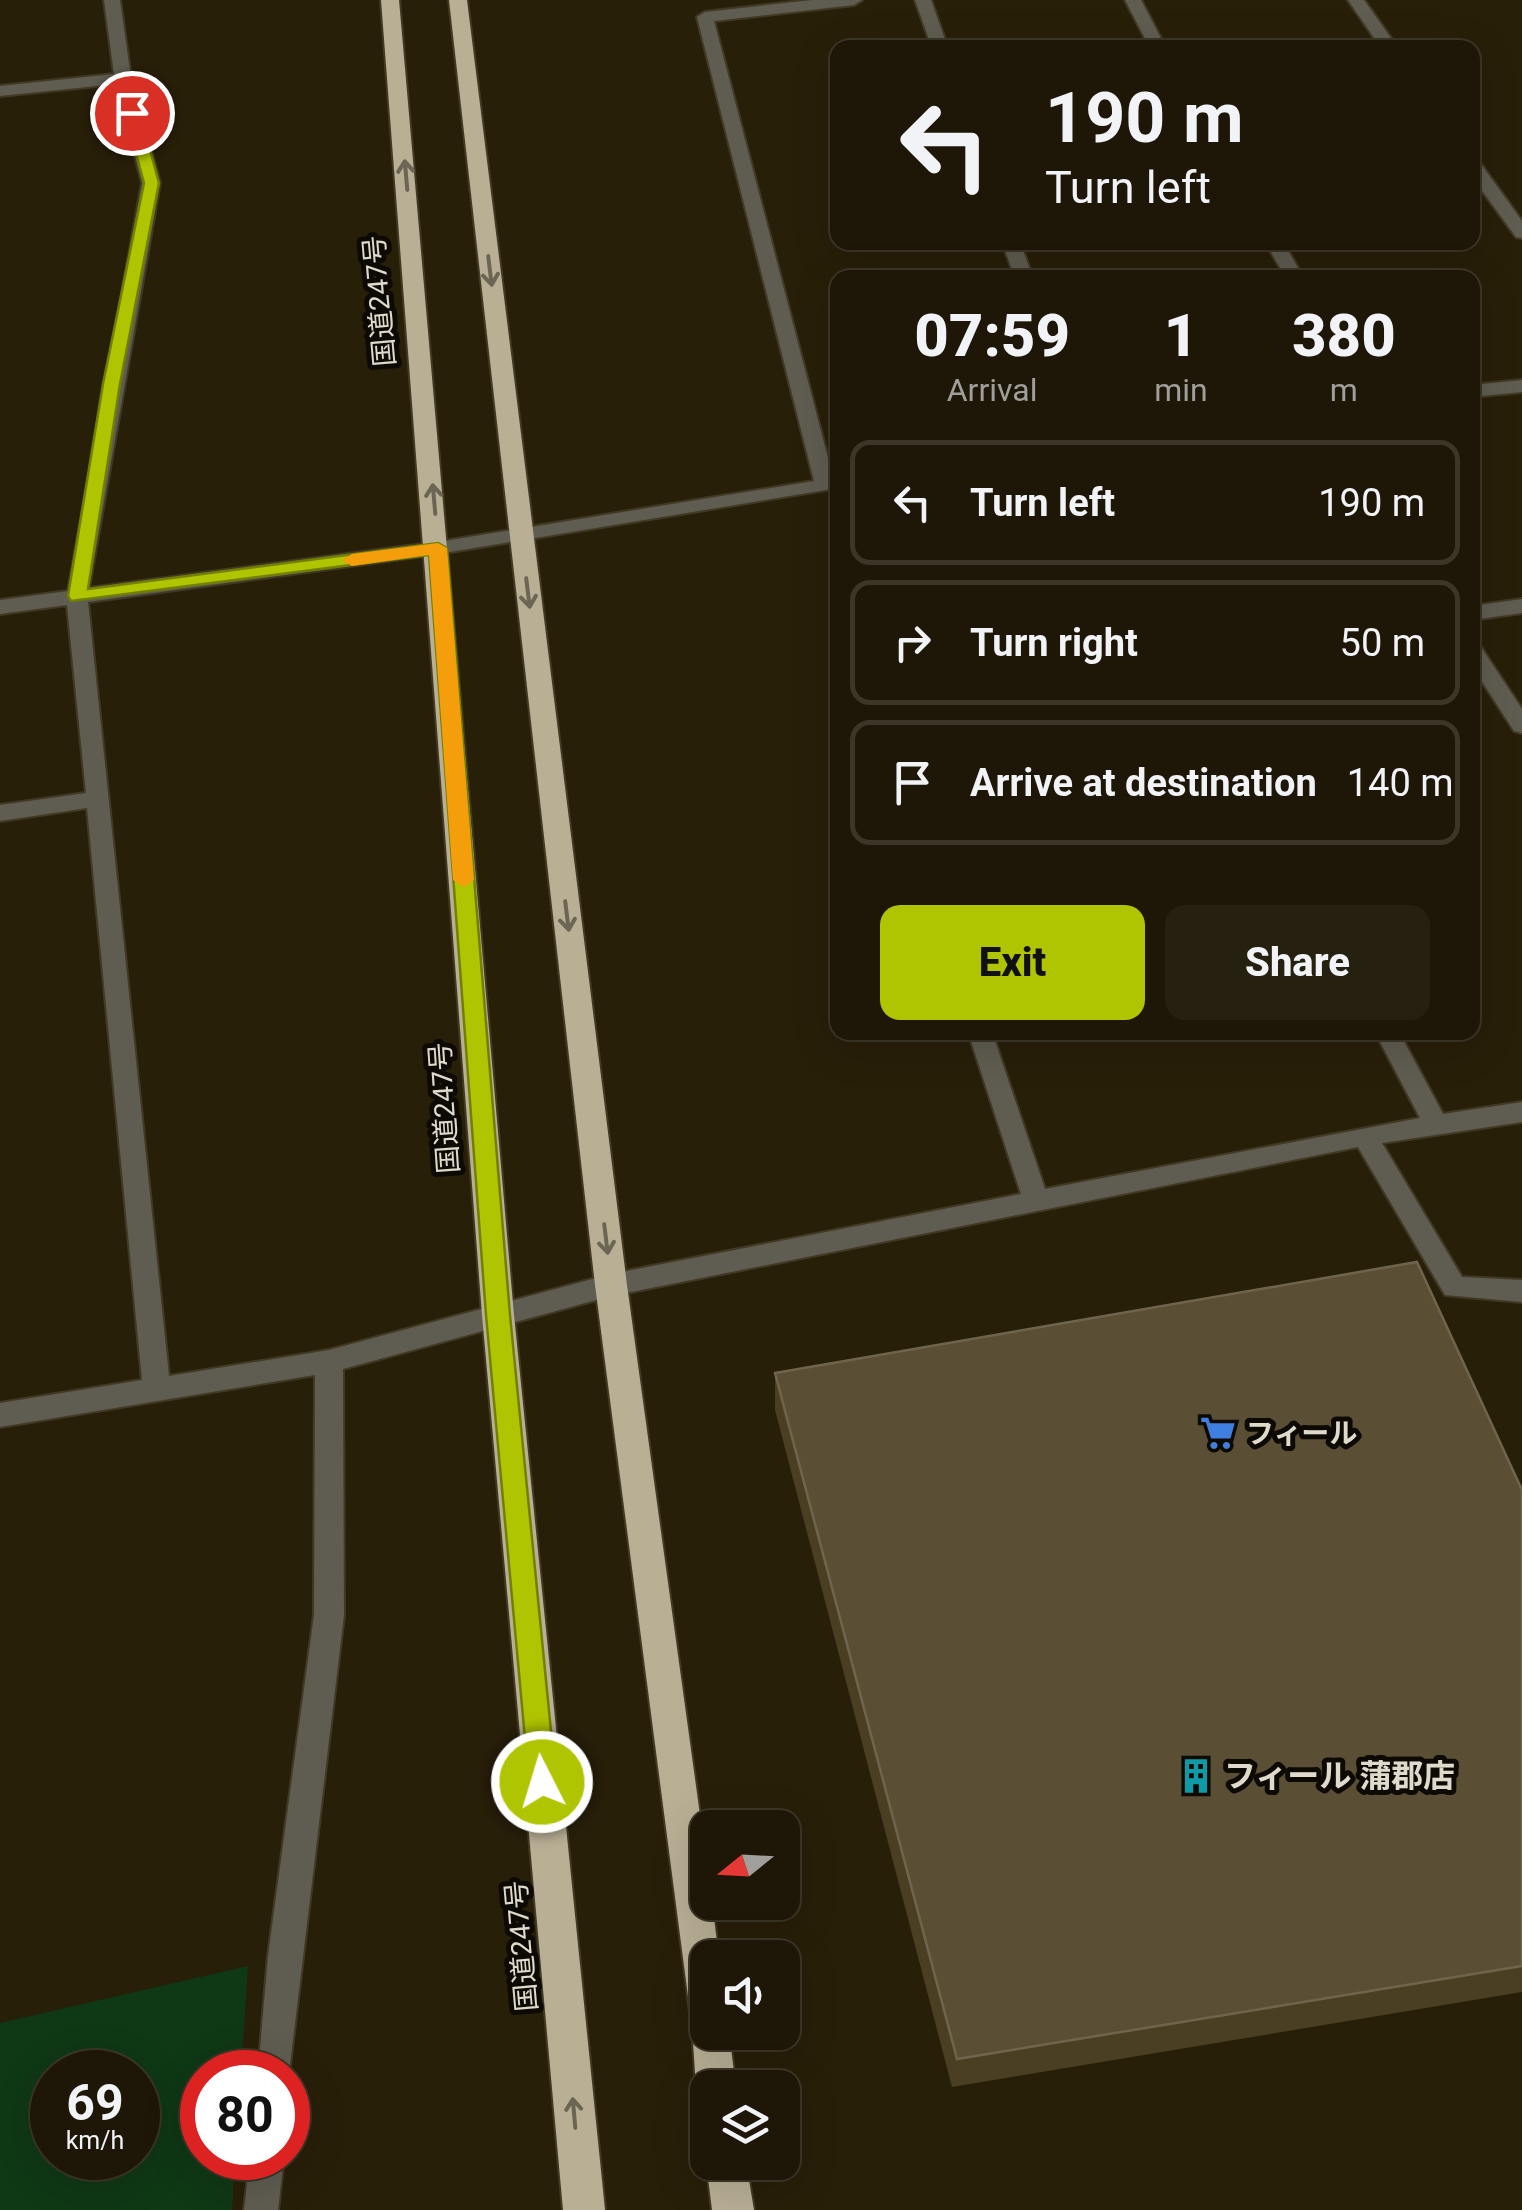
<!DOCTYPE html>
<meta charset="utf-8">
<style>
body{margin:0;font-family:Roboto,"Noto Sans JP",sans-serif;background:#262011;color:#f1f3f6;height:100vh;display:flex;flex-direction:column;font-size:38px;white-space:nowrap}
*{box-sizing:border-box;margin:0}
p{font-size:32px;color:#a19f9b}
.icon{flex:none;width:55px;height:55px;fill:none;stroke:currentColor;stroke-width:2;stroke-linecap:round;stroke-linejoin:round}
.map{position:relative;flex:1;overflow:hidden}
.panel{position:absolute;left:830px;top:270px;width:650px;height:770px;display:flex;flex-direction:column;background:#1e1707;border-radius:20px;box-shadow:0 10px 40px #0002,0 0 0 2px #3c3628}
.panel>*{flex:none}
.top-card{position:absolute;left:830px;top:40px;width:650px;height:210px;border-radius:20px;box-shadow:0 10px 40px #0002,0 0 0 2px #3c3628;background:#1e1707;color:#f1f3f6;overflow:hidden}
.needle{width:65px;rotate:252deg}
.buttons{position:absolute;left:690px;top:1810px;display:grid;gap:20px}
.buttons a{display:grid;place-items:center;width:110px;height:110px;border-radius:20px;background:#1e1707;box-shadow:0 10px 40px #0002,0 0 0 2px #3c3628;font-size:50px}
.speed{position:absolute;left:30px;top:2050px;display:flex;gap:20px;font-size:50px;font-weight:700;text-align:center}
.speed>*{display:grid;place-content:center;width:130px;height:130px;border-radius:50%;background:#1e1707;box-shadow:0 10px 40px #0002,0 0 0 2px #3c3628;line-height:1}
.speed small{font-size:25px;font-weight:400}
.speed .limit{border:15px solid #d22;background:#fff;color:#111}
.pin{position:absolute;display:grid;place-items:center;width:85px;height:85px;color:#fff;margin:-42px;border:5px solid #fff;border-radius:50%;box-shadow:0 2px 10px #0007}
.me{position:absolute;width:110px;margin:-55px;rotate:355deg;stroke-linejoin:round;filter:drop-shadow(0 0 8px #0008)}
.turn{display:flex;align-items:center;gap:35px;height:210px;padding:0 50px;font-size:45px}
.turn .icon{width:130px;height:130px;stroke-width:2.5}
.turn b{display:block;font-size:70px;line-height:85px}
.eta{display:flex;justify-content:space-evenly;align-items:center;height:170px;text-align:center}
.eta b{font-size:60px;font-weight:800;line-height:70px}
.button{display:flex;gap:20px;margin-top:auto;padding:20px 50px}
.button a{flex:1;height:115px;border-radius:20px;background:#b0c501;color:#111;font-size:40px;font-weight:800;line-height:115px;text-align:center}
.button a+a{background:#262011;color:#f1f3f6}
ul{padding:0;list-style:none}
li{display:flex;align-items:center;gap:30px;height:125px;margin:0 20px 15px;padding:0 30px;border:5px solid #3c3628;border-radius:20px}
li div{flex:1}
li b{display:block;font-size:38px}
li em{font-style:normal}
.map>svg:first-child{display:block}
.green{fill:#0f3815;fill-rule:evenodd}
.lines{fill:none;stroke-linecap:round;stroke-linejoin:round}
.minor-casing{stroke:#423924;stroke-width:4}
.highway-casing{stroke:#423924;stroke-width:4}
.minor{fill:#5f5c51;fill-rule:evenodd}
.highway{fill:#b8af95;fill-rule:evenodd}
.wall{fill:#4a3f23}
.building{fill:#5a4f35;stroke:#6f654d;stroke-width:2.5}
.oneway{stroke:#6b6553}
.route{fill:#b0c501;stroke:#728001;stroke-width:2.5}
.slow{fill:#f59e0b}
.labels{text-anchor:middle;stroke-width:10;stroke-linejoin:round;paint-order:stroke}
.street-label{font-size:28px;fill:#e0dacd;stroke:#0d0a03}
.poi-label{font-size:28px;font-weight:bold;fill:#e0dacd;stroke:#0d0a03;text-anchor:start}
.near-poi-label{font-size:32px;font-weight:bold;fill:#e0dacd;stroke:#0d0a03;text-anchor:start}
</style>
<div class="map">
<svg width="1522" height="2210" viewBox="0 0 1522 2210">
<rect width="100%" height="100%" fill="#281f09"/>
<path class="green" d="M248 1966 241 2072H202V2158H235L232 2210H0V2023ZM52 2072H138V2158H52Z"/>
<g class="lines">
<defs>
<path id="minor" d="M104 0H120L131 78 160 183 89 588 438 542 814 481 697 17 705 12 812 0H862L854 5 714 21 835 485 832 489 438 554 88 602 169 1376 329 1350 611 1274 1021 1194 968 1032H992L1045 1189 1420 1118 1375 1032H1399L1443 1114 1522 1102V1122L1382 1143 1462 1277 1522 1280V1302L1445 1295 1358 1147 611 1296 343 1369 344 1615 288 2082V2072H258L268 1956 314 1615 315 1375 0 1427V1403L142 1380 87 808 0 821V805L86 793 67 605 0 614V600L68 591 142 183 116 84 0 96V86L114 74Z
M915 0H931L948 48H932Z
M1125 0H1141L1166 48H1150Z
M1348 0H1364L1398 48H1381Z
M1472 159 1478 160 1522 221V238L1516 237 1472 177Z
M1002 242H1020L1033 278H1015Z
M1265 242H1283L1304 278H1286Z
M1522 380V392L1472 397V385Z
M1522 599V613L1472 620V606Z
M1472 642 1479 644 1522 709V733L1514 731 1472 666Z
M250 2158H284L278 2210H244Z"/>
<path id="highway" d="M381 0H399L514 1315 605 2210H563L482 1315Z
M449 0H467L627 1285 708 1873V1902H712L719 1958H708V2032H729L736 2088H708V2104L702 2102 696 2088 692 2027 595 1285Z
M708 2158V2162H746L754 2210H712L706 2162Z"/>
</defs>
<use href="#minor" class="minor-casing"/>
<use href="#highway" class="highway-casing"/>
<use href="#minor" class="minor"/>
<use href="#highway" class="highway"/>
</g>
<path class="wall" d="M775 1373 1522 1490V1992L952 2087 775 1410Z"/>
<path class="building" d="M1417 1262 1522 1490V1966L957 2059 775 1373Z"/>
<defs><path id="oneway-shaft" d="M-6 0H5M1.5-3L5.5 0L1.5 3" fill="none" stroke-width="1.6" stroke-linecap="round" stroke-linejoin="round" transform="scale(2.5)"/></defs>
<g class="oneway">
<use href="#oneway-shaft" transform="translate(406 175) rotate(-95)"/>
<use href="#oneway-shaft" transform="translate(490 271) rotate(83)"/>
<use href="#oneway-shaft" transform="translate(434 499) rotate(-95)"/>
<use href="#oneway-shaft" transform="translate(528 593) rotate(83)"/>
<use href="#oneway-shaft" transform="translate(567 916) rotate(83)"/>
<use href="#oneway-shaft" transform="translate(606 1239) rotate(83)"/>
<use href="#oneway-shaft" transform="translate(574 2113) rotate(-95)"/>
</g>
<path class="route" d="M132 108 140 113 159 183 120 384 88 589 438 543 447 548 510 1315 556 1782 552 1791 542 1795 533 1791 529 1782 486 1315 429 555 71 601 68 596 103 384 144 183 125 113Z"/>
<path class="slow" d="M438 543 447 548 474 880 464 887 453 880 429 555 352 566 342 560 352 554Z"/>
<defs>
<symbol id="supermarket-bare" viewBox="-9 -9 18 18"><path d="M-6-5.5h2.5l.6 2H6L4.5 2H-2.5L-4.4-4H-6ZM-1.5 3.2a1.3 1.3 0 1 0 .1 0ZM3 3.2a1.3 1.3 0 1 0 .1 0Z" fill="#3f7fe0" stroke="#0d0a03" stroke-width="2.5" paint-order="stroke"/></symbol>
<symbol id="building-bare" viewBox="-9 -9 18 18"><path d="M-4-6H4V6H1V3H-1V6H-4ZM-2.5-4.3h1.7v1.8h-1.7ZM.8-4.3h1.7v1.8H.8ZM-2.5-1h1.7V.8h-1.7ZM.8-1h1.7V.8H.8Z" fill="#0f9aa8" stroke="#0d0a03" stroke-width="2.5" paint-order="stroke"/></symbol>
</defs>
<g fill-rule="evenodd">
<use href="#supermarket-bare" x="1193" y="1408" width="50" height="50"/>
<use href="#building-bare" x="1171" y="1751" width="50" height="50"/>
</g>
<g class="labels">
<g class="street-label">
<text transform="translate(379 301) rotate(-95)" y="10">国道247号</text>
<text transform="translate(444 1108) rotate(-94)" y="10">国道247号</text>
<text transform="translate(521 1946) rotate(-95)" y="10">国道247号</text>
</g>
<g class="poi-label">
<text x="1246" y="1443">フィール</text>
</g>
<g class="near-poi-label">
<text x="1224" y="1787">フィール 蒲郡店</text>
</g>
</g>
</svg>
<div class="buttons">
<a><svg class="needle" viewBox="-14 -14 28 28"><path d="M0-13l5 13h-10z" fill="#e53935"/><path d="M0 13l5-13h-10z" fill="#a19f9b"/></svg></a>
<a><svg class="icon" aria-label="sound" viewBox="0 0 24 24"><path d="M4 9h4l5-4v14l-5-4H4zM17 9q2 3 0 6"/></svg></a>
<a><svg class="icon" aria-label="layers" viewBox="0 0 24 24"><path d="M12 4l9 5-9 5-9-5zM3 14l9 5 9-5"/></svg></a>
</div>
<div class="speed"><div>69<small>km/h</small></div><div class="limit">80</div></div>
<div class="pin" style="left:132px;top:113px;background:#d93025"><svg class="icon" aria-label="arrive" viewBox="0 0 24 24"><path d="M6 21V4h12l-3 4 3 4H6"/></svg></div>
<svg class="me" style="left:542px;top:1782px" viewBox="-20 -20 40 40"><circle r="17" fill="#b0c501" stroke="#fff" stroke-width="3"/><path d="M0-11L8 9 0 5-8 9z" fill="#fff"/></svg>
<div class="top-card">
<div class="turn"><svg class="icon" aria-label="left" viewBox="0 0 24 24"><path d="M17 20v-9H6M10 6l-5 5 5 5"/></svg><div><b>190 m</b>Turn left</div></div>
</div>
<section class="panel">
<div class="eta">
<div><b>07:59</b><p>Arrival</p></div>
<div><b>1</b><p>min</p></div>
<div><b>380</b><p>m</p></div>
</div>
<ul>
<li><svg class="icon" aria-label="left" viewBox="0 0 24 24"><path d="M17 20v-9H6M10 6l-5 5 5 5"/></svg><div><b>Turn left</b></div><em>190 m</em></li>
<li><svg class="icon" aria-label="right" viewBox="0 0 24 24"><path d="M7 20v-9h11M14 6l5 5-5 5"/></svg><div><b>Turn right</b></div><em>50 m</em></li>
<li><svg class="icon" aria-label="arrive" viewBox="0 0 24 24"><path d="M6 21V4h12l-3 4 3 4H6"/></svg><div><b>Arrive at destination</b></div><em>140 m</em></li>
</ul>
<div class="button"><a>Exit</a><a>Share</a></div>
</section>
</div>
